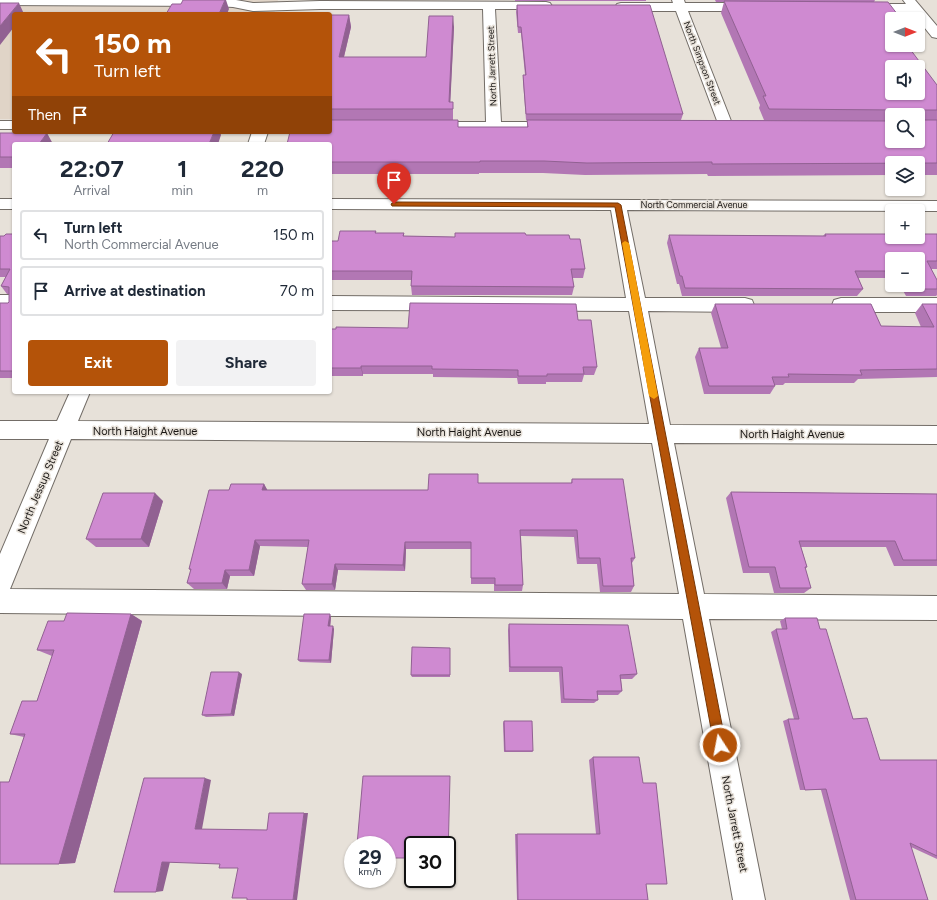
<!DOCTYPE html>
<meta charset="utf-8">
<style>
body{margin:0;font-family:Figtree,sans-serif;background:#f2f2f3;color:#1f2937;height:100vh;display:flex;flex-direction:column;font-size:15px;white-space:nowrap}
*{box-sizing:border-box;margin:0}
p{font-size:13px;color:#747a83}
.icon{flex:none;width:22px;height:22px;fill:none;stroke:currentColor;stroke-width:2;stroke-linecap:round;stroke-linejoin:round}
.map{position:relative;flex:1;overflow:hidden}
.sheet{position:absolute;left:12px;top:142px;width:320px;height:252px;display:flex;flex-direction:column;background:#fff;border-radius:4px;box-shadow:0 1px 3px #0004}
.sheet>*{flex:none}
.hud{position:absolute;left:12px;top:12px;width:320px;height:122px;border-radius:4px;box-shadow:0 1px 3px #0004;background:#b45309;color:#fff;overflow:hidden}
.needle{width:26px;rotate:90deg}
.tools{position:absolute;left:885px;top:12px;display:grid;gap:8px}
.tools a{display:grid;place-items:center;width:40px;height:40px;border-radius:4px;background:#fff;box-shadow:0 1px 3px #0004;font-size:20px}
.speed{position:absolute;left:344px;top:836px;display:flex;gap:8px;font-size:20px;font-weight:700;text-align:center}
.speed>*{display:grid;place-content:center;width:52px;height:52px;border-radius:50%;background:#fff;box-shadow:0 1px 3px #0004;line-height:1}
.speed small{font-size:10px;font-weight:400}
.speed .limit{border:2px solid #111;border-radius:6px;background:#fff;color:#111}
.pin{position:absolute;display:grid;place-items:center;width:34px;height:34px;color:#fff;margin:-41px -17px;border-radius:50% 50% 50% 0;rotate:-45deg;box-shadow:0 0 4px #0007}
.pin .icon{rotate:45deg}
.me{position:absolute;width:44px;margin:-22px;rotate:349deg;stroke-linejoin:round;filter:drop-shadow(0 0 3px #0008)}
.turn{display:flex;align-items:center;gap:14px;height:84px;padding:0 16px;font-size:18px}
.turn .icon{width:52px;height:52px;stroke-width:2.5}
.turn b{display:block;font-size:28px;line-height:34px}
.then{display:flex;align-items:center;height:38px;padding:0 16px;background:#0003;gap:8px;font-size:15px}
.eta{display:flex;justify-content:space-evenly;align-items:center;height:68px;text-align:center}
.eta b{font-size:24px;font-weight:700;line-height:28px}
.primary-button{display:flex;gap:8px;margin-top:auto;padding:8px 16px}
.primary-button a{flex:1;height:46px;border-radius:4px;background:#b45309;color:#fff;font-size:16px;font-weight:700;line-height:46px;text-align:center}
.primary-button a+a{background:#f2f2f3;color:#1f2937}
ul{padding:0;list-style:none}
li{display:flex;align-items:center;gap:12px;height:50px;margin:0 8px 6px;padding:0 8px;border:2px solid #e0e1e3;border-radius:4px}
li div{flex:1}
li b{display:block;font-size:15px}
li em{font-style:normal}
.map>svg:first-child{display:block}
.built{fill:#e0d4c7}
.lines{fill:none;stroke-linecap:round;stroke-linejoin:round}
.minor-casing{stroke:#736d67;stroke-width:2}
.minor{fill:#fff;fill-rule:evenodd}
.wall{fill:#b277b4;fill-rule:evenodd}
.shaded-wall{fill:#916192}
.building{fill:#cf8ad1;stroke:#916192;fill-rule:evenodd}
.route{fill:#b45309;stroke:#753606}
.slow{fill:#f59e0b}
.labels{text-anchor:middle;stroke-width:3;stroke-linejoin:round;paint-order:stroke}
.far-street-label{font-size:9px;fill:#1a1715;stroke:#e7e1d9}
.street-label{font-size:11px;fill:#1a1715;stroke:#e7e1d9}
</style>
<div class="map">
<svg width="937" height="900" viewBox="0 0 937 900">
<rect width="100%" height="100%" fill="#e7e1d9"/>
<path class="built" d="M0 0H278L274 14H14V119H0Z"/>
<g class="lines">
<defs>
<path id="minor" d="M0 0H236L253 3 320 1 546 2 550 3 552 6 550 9H495L501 122H557L562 123 564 126 562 129 557 130H429L424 129 422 126 424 123 429 122H486L483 9H320L253 11 233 7 215 6 0 5Z
M672 0H684L685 3H752L756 4 758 7 756 10 752 11H688L733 126 731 129 726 130 721 129 719 126 676 11H621L617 10 615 7 617 4 621 3H673Z
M903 0H915L937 26V38L932 37 912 12H863L859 11 857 8 859 5 863 4H906Z
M0 121H14V129H0Z
M252 132H268L264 144H248Z
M0 199H14V209H0Z
M330 199 937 201V211L627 210 645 298H745L752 300 754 305 752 310 745 312 648 311 670 425 937 426V444L674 443 704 594 937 596V620L709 619 765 900H733L683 619 0 613V554L49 439H0V421H57L70 392H90L78 421 649 424 629 311 330 310V296L626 298 611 210 330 209ZM71 439 652 443 679 594 10 589Z
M0 295H14V309H0Z
M841 298H937V312H841L834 310 832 305 834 300Z"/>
</defs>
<use href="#minor" class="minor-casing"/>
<use href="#minor" class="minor"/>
</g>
<path class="wall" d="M515 0H646V1H515Z
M715 0H875L874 2 892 45 937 85V175H918V163H892V175L708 176 707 174 585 175 543 173H479V174H330V15H349L351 27 344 57H426L454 27 450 102H453V120L458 127H527V120H526L523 81V75H525L521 33H518L516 12 517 5 683 114 681 120H764L759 108 760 105 721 13 724 2H716ZM892 115H918L892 141Z
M0 133 53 144H14V168H0Z
M376 231V233H404V236L455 237 526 235 570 239 585 269 583 278H572L574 287 572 295H412L411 286V280H330V241H338Z
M14 234V378H0V303H8L9 302V294H7L1 286 6 277H0V236H4Z
M825 234H937V269H931L937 280V295L936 296H906L900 285H918L892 259V278H858L863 289 857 296H682L679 284H677L667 243 669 235 823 236Z
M715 304 881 326 921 327 915 313 922 304H937V377L858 379 854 383H785L783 385H775V386L770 394H704L695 357 699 348H721L711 313Z
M578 320 597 367 594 375H584L582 382H546V384H518L517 378 433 377V374H363V376H330V329L408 328Z
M572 479 635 558 632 563 634 586 631 592H600L597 564H577L574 537 521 536 523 585 522 591H494V584H471V549H406L405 571 338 570 335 590H306L302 584 308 547 260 546 254 576H230L227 589H194L187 583 191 571 189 569 229 490 264 484 267 490H428L478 483H571Z
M731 492 937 494V566H894L886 547H801L807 567 805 569 811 588 804 593H774L769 573H743L726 498Z
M163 501 149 547H96L86 539Z
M131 614 142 621 75 863 59 864 9 782 24 737 10 734 37 701 52 656 37 650 64 621Z
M331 617 330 626 334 629 331 663 300 662 298 660Z
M785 618 820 629 853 719 880 760H937V859L911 847 928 900H850L821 790H800L783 721 788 719H794L771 632 776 629H782L780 621Z
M509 624 637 674 632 679H621L622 691 618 695H597L598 700 594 703H561L559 672H509L508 630Z
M450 648V677H412L411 675Z
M242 674 234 716 206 717 202 715Z
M504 721 533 751 532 752H504L503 723Z
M593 757 646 884 648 900H517L515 834H596L589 760Z"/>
<path class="shaded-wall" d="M225 0H226L229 9 227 14H219Z
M19 3 24 14H14V27L0 45V26Z
M349 15 351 27 341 69 339 57Z
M453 16 454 27 450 109 449 102Z
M214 132H220L221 135 218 144H209Z
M47 133 53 144H39Z
M361 366 363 374V376L361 368Z
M264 484 268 491 262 490Z
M155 493 163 501 149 547 141 539Z
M255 540 260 546 254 576 249 570Z
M405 542 406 549 405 571 403 565Z
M335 564 338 570 335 590 332 584Z
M225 570 230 576 227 589 222 583Z
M131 614 142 621 75 863 59 864Z
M330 614 331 617 330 629 328 626Z
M333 626 334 629 331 663 329 660Z
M239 672 242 674 234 716 231 714Z
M205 778 211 780 202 829H195Z
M304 813H308L297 900H293Z
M162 862H170L163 891 156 892Z"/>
<path class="building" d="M183 0H225L219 14H166L172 4H181Z
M724 1 888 2 901 19H892V45H907L937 85V110H924V120H937V163L712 164V162L587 163 544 161H480V162H330V144H287L290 132H330V120H458V127H528L527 120 892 121V141H918V115H901L900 111 899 110 769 109 763 96H766ZM892 67H918V93H892Z
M0 3H19L0 26Z
M517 5H650L683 114H526L523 75H526L521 27H518Z
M330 15H349L339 57H426L429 16H453L449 102H453V109H330Z
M114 132H214L209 144H107Z
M0 133H47L39 144H14V157H0Z
M340 231H376L375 233H404L403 236 455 237V233H525L526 235H569L570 239H580L585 269H571L574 287 411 286 412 271H330V241H338Z
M6 234H14V371H0V303H8L9 302V287L1 286 10 269H0V236H4Z
M825 234H892V237H918V234H937V261H927L937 280V289H912L910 285H918V259H892V271H855L863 289 685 288 682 276H680L669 235 826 236Z
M410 303 576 304 578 320H591L597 367H583L584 374H547V376H518V370L432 369V366H361V368H330V329H336V327L408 328Z
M715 304H871L881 326 934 327 922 304H937V369L860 370 862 375 788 374 789 377H772L775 386H709L699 348H728Z
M429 474H478V483H572V479H623L635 558H631L634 586H603L600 558H579L577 530H520L523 585H495V578H471V542H405L403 565 335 564 332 584H302L309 540H255L249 570H225L222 583H187L191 569H189L209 490H229L231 484H264L262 490H428Z
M731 492 937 494V560H903L895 541H799L807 567H805L811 588H780L775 567H749Z
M103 493H155L141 539H86Z
M67 613 131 614 59 864H0V782H9L25 734H10L22 701H37L54 650H37L48 621H64Z
M304 614H330L328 626H333L329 660H298Z
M785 618H817L820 629H826L853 719 867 718 880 760H937V856L910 843 928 900H856L826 789 805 790 788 719H799L776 629H787Z
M509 624 628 625 637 674 620 675 622 691H597L598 700 564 699 562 667H510Z
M412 647 450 648V675H411Z
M211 672H239L231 714 202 715Z
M504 721H532L533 751H505Z
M593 757H639L643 783H656L667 884H646L648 900H518L517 834H600Z
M363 776H450L448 858H447V845H413V858H387V845H357Z
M144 778H205L195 829 267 830 269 813H304L293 900H247V898H232L238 868H219L220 864 162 862 156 892H114Z"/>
<path class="route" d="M394 202 618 203 621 205 726 745 724 749 720 751 716 749 714 745 615 207 392 206 391 204Z"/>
<path class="slow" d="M625 241 629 243 658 396 654 399 649 396 622 243Z"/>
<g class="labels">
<g class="far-street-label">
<text transform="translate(702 63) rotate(69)" y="3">North Simpson Street</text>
<text transform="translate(492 66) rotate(-92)" y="3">North Jarrett Street</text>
<text x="694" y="208">North Commercial Avenue</text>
</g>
<g class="street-label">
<text x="145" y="435">North Haight Avenue</text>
<text x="469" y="436">North Haight Avenue</text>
<text x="792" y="438">North Haight Avenue</text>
<text transform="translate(40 487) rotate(-67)" y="4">North Jessup Street</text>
<text transform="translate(735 824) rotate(79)" y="4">North Jarrett Street</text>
</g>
</g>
</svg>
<div class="tools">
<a><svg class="needle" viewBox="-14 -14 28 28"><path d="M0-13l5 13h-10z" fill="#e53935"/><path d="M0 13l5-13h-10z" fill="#747a83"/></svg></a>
<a><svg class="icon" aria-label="sound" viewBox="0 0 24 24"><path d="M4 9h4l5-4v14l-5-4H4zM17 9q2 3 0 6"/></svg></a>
<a><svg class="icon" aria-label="search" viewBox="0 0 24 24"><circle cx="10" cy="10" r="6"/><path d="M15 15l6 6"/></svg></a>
<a><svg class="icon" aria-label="layers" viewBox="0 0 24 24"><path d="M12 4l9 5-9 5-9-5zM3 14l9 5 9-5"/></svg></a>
<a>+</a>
<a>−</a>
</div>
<div class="speed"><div>29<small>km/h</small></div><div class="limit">30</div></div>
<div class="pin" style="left:394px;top:204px;background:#d93025"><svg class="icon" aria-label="arrive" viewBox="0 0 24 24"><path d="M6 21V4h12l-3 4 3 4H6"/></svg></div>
<svg class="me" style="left:720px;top:745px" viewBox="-20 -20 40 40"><circle r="17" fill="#b45309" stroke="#fff" stroke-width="3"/><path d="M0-11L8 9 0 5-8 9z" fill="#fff"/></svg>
<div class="hud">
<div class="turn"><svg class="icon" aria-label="left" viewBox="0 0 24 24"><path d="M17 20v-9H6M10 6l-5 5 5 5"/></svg><div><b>150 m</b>Turn left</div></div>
<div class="then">Then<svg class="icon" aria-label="arrive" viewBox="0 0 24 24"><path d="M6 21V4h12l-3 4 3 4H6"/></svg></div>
</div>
<section class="sheet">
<div class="eta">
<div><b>22:07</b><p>Arrival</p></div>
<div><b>1</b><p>min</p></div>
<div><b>220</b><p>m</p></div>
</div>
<ul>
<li><svg class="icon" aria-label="left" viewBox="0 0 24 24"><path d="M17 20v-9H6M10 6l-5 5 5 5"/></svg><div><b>Turn left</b><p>North Commercial Avenue</p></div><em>150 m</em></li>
<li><svg class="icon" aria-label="arrive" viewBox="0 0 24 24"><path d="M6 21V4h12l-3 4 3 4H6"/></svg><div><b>Arrive at destination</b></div><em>70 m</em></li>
</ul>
<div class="primary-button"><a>Exit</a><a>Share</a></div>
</section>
</div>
